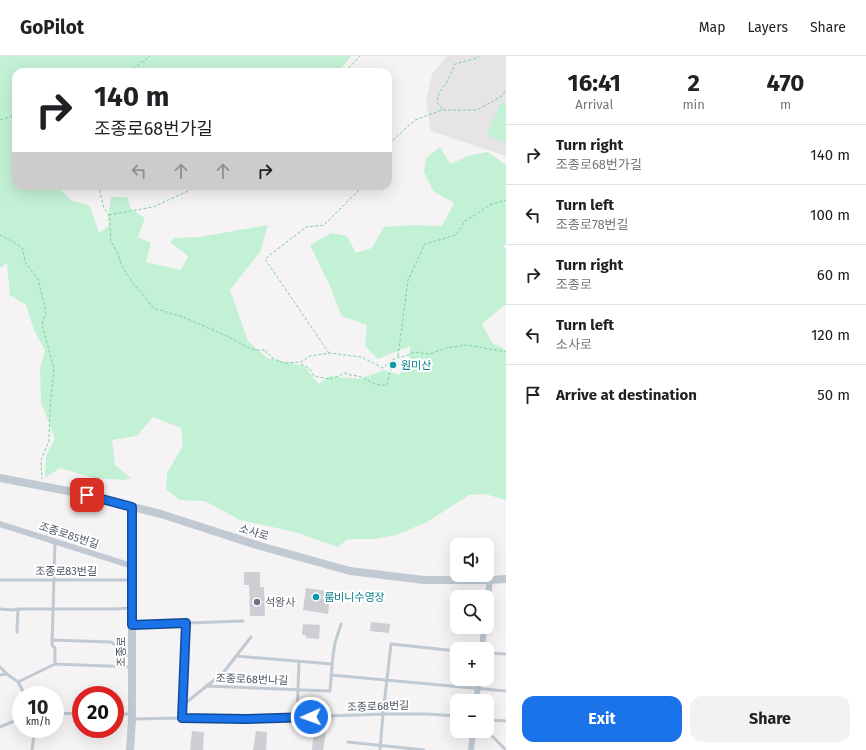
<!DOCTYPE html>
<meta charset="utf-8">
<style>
body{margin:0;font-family:"Fira Sans","Noto Sans KR",sans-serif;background:#f2f2f2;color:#202124;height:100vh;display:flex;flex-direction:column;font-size:15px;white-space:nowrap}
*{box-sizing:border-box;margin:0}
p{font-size:13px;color:#757577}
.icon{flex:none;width:22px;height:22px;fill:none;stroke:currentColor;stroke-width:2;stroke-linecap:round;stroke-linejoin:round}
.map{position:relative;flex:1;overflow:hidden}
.sheet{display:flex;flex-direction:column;background:#fff;width:360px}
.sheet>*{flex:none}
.guide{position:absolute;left:12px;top:12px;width:380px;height:122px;border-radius:12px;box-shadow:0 4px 16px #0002;background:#fff;color:#202124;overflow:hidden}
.buttons{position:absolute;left:450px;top:482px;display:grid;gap:8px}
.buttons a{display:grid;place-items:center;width:44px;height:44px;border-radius:8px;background:#fff;box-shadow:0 4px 16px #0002;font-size:20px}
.speed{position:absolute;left:12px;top:630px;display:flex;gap:8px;font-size:20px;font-weight:700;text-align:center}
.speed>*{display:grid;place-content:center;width:52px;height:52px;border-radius:50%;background:#fff;box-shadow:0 4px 16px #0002;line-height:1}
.speed small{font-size:10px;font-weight:400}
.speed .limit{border:6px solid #d22;background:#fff;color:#111}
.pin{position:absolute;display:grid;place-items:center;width:34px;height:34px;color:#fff;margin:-17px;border-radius:8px;box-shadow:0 2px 6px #0006}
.me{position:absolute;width:44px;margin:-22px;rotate:268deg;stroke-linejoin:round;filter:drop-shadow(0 0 3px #0008)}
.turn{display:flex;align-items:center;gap:14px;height:84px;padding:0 16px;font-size:18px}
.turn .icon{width:52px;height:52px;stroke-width:2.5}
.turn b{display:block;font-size:28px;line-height:34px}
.lanes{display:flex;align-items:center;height:38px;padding:0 16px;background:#0003;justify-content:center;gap:20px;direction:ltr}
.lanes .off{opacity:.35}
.eta{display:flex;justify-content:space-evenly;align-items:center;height:68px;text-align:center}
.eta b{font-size:24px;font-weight:700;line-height:28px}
.cta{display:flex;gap:8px;margin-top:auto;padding:8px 16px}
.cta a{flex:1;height:46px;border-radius:12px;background:#1a73e8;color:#fff;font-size:16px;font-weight:700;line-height:46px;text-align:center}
.cta a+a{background:#f2f2f2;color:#202124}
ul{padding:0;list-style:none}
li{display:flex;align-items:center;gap:12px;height:60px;padding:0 16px;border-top:1px solid #e0e0e0}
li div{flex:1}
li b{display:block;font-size:15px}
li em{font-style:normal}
header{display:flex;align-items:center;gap:24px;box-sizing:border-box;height:56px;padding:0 20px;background:#fff;border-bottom:1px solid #e0e0e0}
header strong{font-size:19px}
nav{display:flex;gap:22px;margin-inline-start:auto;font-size:14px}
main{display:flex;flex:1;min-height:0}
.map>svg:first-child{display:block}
.education{fill:#e6e4e5}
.green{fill:#c3f1d5}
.building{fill:#cdcfd5}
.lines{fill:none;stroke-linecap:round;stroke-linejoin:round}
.path{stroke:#7ad0a6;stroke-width:1;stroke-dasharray:3 2;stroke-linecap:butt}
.service{stroke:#c1cad2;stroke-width:3}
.minor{stroke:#c1cad2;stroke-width:6}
.tertiary{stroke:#c1cad2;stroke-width:8}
.route-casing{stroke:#114b97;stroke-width:10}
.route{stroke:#1a73e8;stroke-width:7}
.culture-dot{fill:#0f9aa8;stroke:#fff;stroke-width:1.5}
.worship-dot{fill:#6b7280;stroke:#fff;stroke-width:1.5}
.labels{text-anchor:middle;stroke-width:4;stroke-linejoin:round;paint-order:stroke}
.culture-label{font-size:11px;fill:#0d838f;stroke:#fff;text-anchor:start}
.street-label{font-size:11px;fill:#4a5661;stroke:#fff}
.worship-label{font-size:11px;fill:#5b616d;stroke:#fff;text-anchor:start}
</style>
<header>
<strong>GoPilot</strong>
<nav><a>Map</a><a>Layers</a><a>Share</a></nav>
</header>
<main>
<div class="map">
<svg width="506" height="694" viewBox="0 0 506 694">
<rect width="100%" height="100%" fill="#f5f3f3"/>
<path class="education" d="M447 0H506V100L431 75 426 46 432 18Z"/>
<path class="green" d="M0 0H351L338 16H16V130H56L71 144 90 150 99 177 110 169 108 160 111 141H127L131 153 145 162 138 181 151 187 146 206 181 214 188 200 170 186 174 182 200 181 268 169 260 196 230 234 248 285 267 302 304 310 319 328 330 320 360 323 384 314 399 319 409 304 410 290 378 303 365 290 367 269 341 260 331 232 310 189 331 177 347 180 356 197 372 192 384 171 413 169 442 170 454 147 433 135 424 116 426 102 440 91 450 108 471 99 488 96 504 108H506V187L503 191 506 193V249L502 251 482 268 492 287 506 294V444L485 438 469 439 427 466 396 479 375 483H348L338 491 295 476 240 464 205 445 180 444 166 433 167 417 183 390 181 372 153 361 137 380 112 384 115 409 131 422 125 424 94 422 60 412 45 422 46 400 55 383 41 346 40 312 45 294 34 274 26 249 10 239 7 207 0 212Z
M501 46 506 48V87L487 79Z"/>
<path class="building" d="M244 516H260V531H264L265 560H250L249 529H244Z
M306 532 328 535 326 548H329L328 558 303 554Z
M371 566 390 568 389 577 370 575Z
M303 568 320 569 319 583 306 582V579H302Z
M314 673 326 675 323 694H312Z
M192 675 204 676 203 694H190Z
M256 675 267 676 266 694H253Z"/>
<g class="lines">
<path class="path" d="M129 16 150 0
M345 16 360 0
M442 53 437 46 439 37 447 26 455 8 477 2 479 0
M0 64 16 59
M388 93 392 85 415 64 442 54H477L502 40 506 33
M99 130 101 132 100 137 104 152 109 159 111 185 118 198 121 208 132 226 146 242 153 252 183 261 229 281 243 289 254 294H266V297L270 299 272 302 284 307 301 306 310 300 330 297 361 301 383 312 392 304 398 301H402L415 296 429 298 447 292 467 289 506 296
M109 159 153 151 199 130
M0 179 12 185 23 193 25 206 38 223 46 256 42 268 54 313 50 353 49 385 41 404 42 423
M329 297 265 203 306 171 324 169 363 130
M398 300 408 224 425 188 456 179 465 165 490 149 506 144
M301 308 310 313 314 320C332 324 329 324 345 317 350 320 356 319 361 321 372 326 375 330 387 329L390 316 394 309 393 304"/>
<path class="service" d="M55 486 52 589 55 592V608
M0 524H132
M0 553 13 554 18 553H114L132 552
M132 569 243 565
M17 576 18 553
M52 584 111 586C117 589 124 596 130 601
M487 597 506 598
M236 600 332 608
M0 611 7 618 18 626 25 639
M0 619 7 618
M331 619 506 635
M18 626 55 608 132 611
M206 630 330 635 333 599 335 587 341 568
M183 649 223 617 251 581
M55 658 81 657
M115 658H131
M182 662 186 567
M297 662 299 605
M133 663 182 662 246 663 383 658H427L457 660
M487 664 506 665
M0 671 21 662
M487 675 506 694
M348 686 424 694
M32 694 34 679 33 673
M380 694 383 658 391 588 457 595"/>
<path class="minor" d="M0 468 132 510
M487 547 490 524
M482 593 484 571
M476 645 479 623
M471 694 473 675"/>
<path class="tertiary" d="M0 422 78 437 161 458 260 490 350 515 424 524H490L506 523
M130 694 132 663V451"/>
</g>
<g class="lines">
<defs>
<path id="route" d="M87 439 132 451V569L186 567 182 662 246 663 311 661"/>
</defs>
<use href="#route" class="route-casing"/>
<use href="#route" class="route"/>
</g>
<g class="culture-dot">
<circle cx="393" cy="309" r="4"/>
<circle cx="316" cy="541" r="4"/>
</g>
<circle class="worship-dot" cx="257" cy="546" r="4"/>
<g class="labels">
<g class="culture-label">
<text x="401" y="313">원미산</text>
<text x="324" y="545">룸비니수영장</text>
</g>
<g class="street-label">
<text transform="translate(254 476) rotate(17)" y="4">소사로</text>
<text transform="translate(69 479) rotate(18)" y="4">조종로85번길</text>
<text x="66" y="519">조종로83번길</text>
<text transform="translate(121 596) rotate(-90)" y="4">조종로</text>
<text transform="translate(252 623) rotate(2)" y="4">조종로68번나길</text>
<text transform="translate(378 650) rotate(-2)" y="4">조종로68번길</text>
</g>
<g class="worship-label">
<text x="265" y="550">석왕사</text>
</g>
</g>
</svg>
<div class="buttons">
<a><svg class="icon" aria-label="sound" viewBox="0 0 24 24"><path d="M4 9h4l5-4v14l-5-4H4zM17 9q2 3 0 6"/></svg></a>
<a><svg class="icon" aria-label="search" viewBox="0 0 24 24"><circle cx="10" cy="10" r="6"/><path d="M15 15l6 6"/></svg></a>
<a>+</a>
<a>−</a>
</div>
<div class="speed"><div>10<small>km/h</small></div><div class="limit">20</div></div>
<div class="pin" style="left:87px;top:439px;background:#d93025"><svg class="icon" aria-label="arrive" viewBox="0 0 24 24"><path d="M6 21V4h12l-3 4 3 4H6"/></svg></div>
<svg class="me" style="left:311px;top:661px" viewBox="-20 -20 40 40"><circle r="17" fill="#1a73e8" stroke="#fff" stroke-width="3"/><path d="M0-11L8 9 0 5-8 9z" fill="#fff"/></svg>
<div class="guide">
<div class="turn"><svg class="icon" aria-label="right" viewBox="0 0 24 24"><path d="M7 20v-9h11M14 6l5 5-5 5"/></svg><div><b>140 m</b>조종로68번가길</div></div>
<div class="lanes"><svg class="icon off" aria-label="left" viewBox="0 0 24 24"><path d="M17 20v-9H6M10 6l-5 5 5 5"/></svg><svg class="icon off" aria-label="ahead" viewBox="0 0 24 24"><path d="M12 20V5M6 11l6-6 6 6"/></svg><svg class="icon off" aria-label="ahead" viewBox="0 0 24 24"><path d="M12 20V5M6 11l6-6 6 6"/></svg><svg class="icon" aria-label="right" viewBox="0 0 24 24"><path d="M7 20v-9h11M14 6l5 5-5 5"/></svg></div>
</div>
</div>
<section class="sheet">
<div class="eta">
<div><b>16:41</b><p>Arrival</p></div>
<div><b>2</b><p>min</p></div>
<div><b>470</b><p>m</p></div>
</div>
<ul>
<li><svg class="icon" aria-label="right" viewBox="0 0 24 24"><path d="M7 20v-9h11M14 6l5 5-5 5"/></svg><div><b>Turn right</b><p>조종로68번가길</p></div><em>140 m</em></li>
<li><svg class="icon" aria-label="left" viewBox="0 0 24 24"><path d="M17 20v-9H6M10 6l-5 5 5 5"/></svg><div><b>Turn left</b><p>조종로78번길</p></div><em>100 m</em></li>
<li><svg class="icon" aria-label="right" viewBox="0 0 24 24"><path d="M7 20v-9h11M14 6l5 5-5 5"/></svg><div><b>Turn right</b><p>조종로</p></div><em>60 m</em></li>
<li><svg class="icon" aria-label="left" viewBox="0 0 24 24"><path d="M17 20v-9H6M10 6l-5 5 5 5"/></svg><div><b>Turn left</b><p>소사로</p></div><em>120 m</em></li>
<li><svg class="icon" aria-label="arrive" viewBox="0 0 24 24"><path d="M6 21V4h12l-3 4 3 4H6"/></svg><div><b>Arrive at destination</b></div><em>50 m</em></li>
</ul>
<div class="cta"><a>Exit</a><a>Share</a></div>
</section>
</main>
